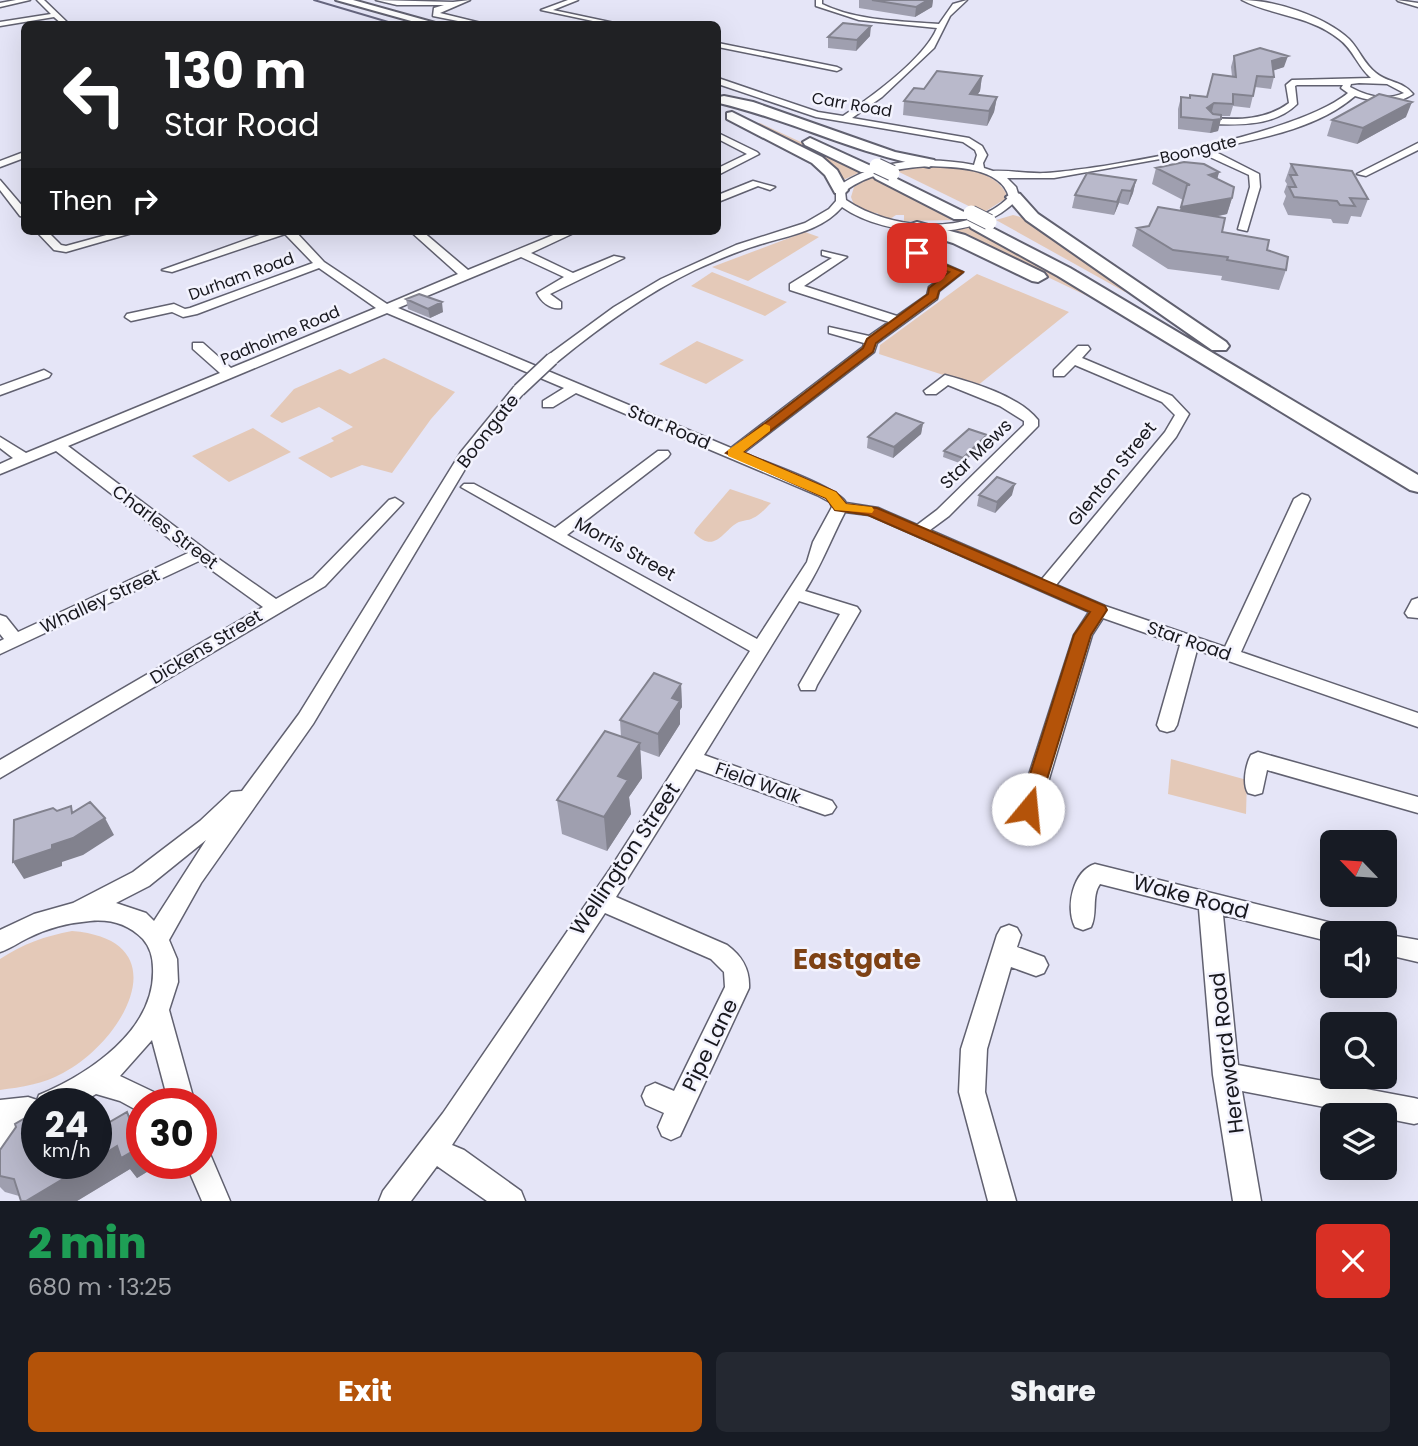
<!DOCTYPE html>
<meta charset="utf-8">
<style>
body{margin:0;font-family:Poppins,sans-serif;background:#242831;color:#f1f3f6;height:100vh;display:flex;flex-direction:column;font-size:26px;white-space:nowrap}
*{box-sizing:border-box;margin:0}
p{font-size:23px;color:#9ea1a6}
.icon{flex:none;width:38px;height:38px;fill:none;stroke:currentColor;stroke-width:2;stroke-linecap:round;stroke-linejoin:round}
.map{position:relative;height:1201px;overflow:hidden}
.sheet{display:flex;flex-direction:column;background:#171b24;flex:1}
.sheet>*{flex:none}
.top-card{position:absolute;left:21px;top:21px;width:700px;height:214px;border-radius:10px;box-shadow:0 7px 28px #0002;background:#202124;color:#fff;overflow:hidden}
.needle{width:46px;rotate:295deg}
.buttons{position:absolute;left:1320px;top:830px;display:grid;gap:14px}
.buttons a{display:grid;place-items:center;width:77px;height:77px;border-radius:10px;background:#171b24;box-shadow:0 7px 28px #0002;font-size:35px}
.speed{position:absolute;left:21px;top:1088px;display:flex;gap:14px;font-size:35px;font-weight:700;text-align:center}
.speed>*{display:grid;place-content:center;width:91px;height:91px;border-radius:50%;background:#171b24;box-shadow:0 7px 28px #0002;line-height:1}
.speed small{font-size:18px;font-weight:400}
.speed .limit{border:10px solid #d22;background:#fff;color:#111}
.pin{position:absolute;display:grid;place-items:center;width:60px;height:60px;color:#fff;margin:-30px;border-radius:14px;box-shadow:0 4px 10px #0006}
.me{position:absolute;width:77px;margin:-38px;rotate:17deg;stroke-linejoin:round;filter:drop-shadow(0 0 5px #0008)}
.turn{display:flex;align-items:center;gap:24px;height:147px;padding:0 28px;font-size:32px}
.turn .icon{width:91px;height:91px;stroke-width:2.5}
.turn b{display:block;font-size:49px;line-height:60px}
.then{display:flex;align-items:center;height:66px;padding:0 28px;background:#0003;gap:14px;font-size:26px}
.round{display:grid;place-items:center;flex:none;width:74px;height:74px;border-radius:10px;background:#242831}
.head{display:flex;align-items:center;justify-content:space-between;height:119px;padding:0 28px}
h1{font-size:42px;font-weight:800;line-height:52px;color:#1e9e55}
.cta{display:flex;gap:14px;margin-top:auto;padding:14px 28px}
.cta a{flex:1;height:80px;border-radius:10px;background:#b45309;color:#fff;font-size:28px;font-weight:800;line-height:80px;text-align:center}
.cta a+a{background:#242831;color:#f1f3f6}
.map>svg:first-child{display:block}
.green{fill:#e4c9b8}
.lines{fill:none;stroke-linecap:round;stroke-linejoin:round}
.stream{stroke:#66667f;stroke-width:2}
.minor-casing{stroke:#616170;stroke-width:3}
.highway-casing{stroke:#616170;stroke-width:4}
.minor{fill:#fff;fill-rule:evenodd}
.highway{fill:#fff;fill-rule:evenodd}
.minor-bridge-casing{stroke:#616170;stroke-width:15;stroke-linecap:butt}
.highway-bridge-casing{stroke:#616170;stroke-width:17;stroke-linecap:butt}
.minor-bridge{stroke:#fff;stroke-width:12}
.highway-bridge{stroke:#fff;stroke-width:15}
.wall{fill:#9f9faf}
.shaded-wall{fill:#82828e}
.building{fill:#b9b9cb;stroke:#82828e;stroke-width:2}
.route{fill:#b45309;stroke:#753606;stroke-width:2}
.slow{fill:#f59e0b}
.labels{text-anchor:middle;stroke-width:5;stroke-linejoin:round;paint-order:stroke}
.far-street-label{font-size:16px;fill:#18181e;stroke:#f3f3fe}
.street-label{font-size:18px;fill:#18181e;stroke:#f3f3fe}
.near-street-label{font-size:21px;fill:#18181e;stroke:#f3f3fe}
.near-district-label{font-size:28px;font-weight:bold;fill:#7e4215;stroke:#f3f3fe}
</style>
<div class="map">
<svg width="1418" height="1201" viewBox="0 0 1418 1201">
<rect width="100%" height="100%" fill="#e5e5f7"/>
<path class="green" d="M760 123 863 171 843 180 838 173 757 124Z
M922 166C948 166 991 166 1006 193L1005 199 983 213 895 170Z
M873 176 959 220 904 221V215H896L890 219 881 217 877 213 872 215 854 205 851 197 854 187Z
M1013 215 1024 218 1130 290 1125 292 996 220Z
M972 227 1107 301 1102 303 951 231Z
M805 232 819 237 748 281 712 267Z
M712 272 787 302 765 316 691 286Z
M977 274 1069 312 977 386 879 354 880 345Z
M697 341 744 360 706 384 659 364Z
M384 358 455 392 431 419 392 473 362 465 331 478 298 458 334 441 331 438 353 427 319 407 282 423 270 416 294 389 340 369 350 374Z
M253 428 291 452 229 482 192 456Z
M730 489 771 503C766 508 759 516 753 518 748 521 742 520 737 523 722 532 715 554 694 533L696 529Z
M1171 759 1247 780 1246 814 1168 794Z
M72 931C181 940 124 1041 63 1073 43 1084 22 1087 0 1090V959C23 944 45 936 72 931Z"/>
<g class="lines">
<path class="stream" d="M314 0 395 24"/>
<defs>
<path id="minor" d="M16 0H30L0 7V3Z
M37 0H44L69 24H62L54 17 0 26V22L51 14Z
M376 0 453 2 470 0 440 13 485 24H473L433 16 434 8 444 5H397Z
M568 0H578L553 10 619 24H607L541 10Z
M816 0H822V4C857 21 900 21 939 24L953 4 967 0 950 16 934 48 882 97 852 118 969 138 982 146 987 155 983 163 984 168 993 171C1010 170 1028 174 1046 173 1113 168 1299 134 1348 93L1341 88 1343 85H1297L1295 86 1297 104C1275 126 1240 125 1211 124L1206 121 1211 118C1239 120 1266 120 1289 103L1286 85 1292 80 1371 78C1358 67 1353 49 1339 39 1309 15 1272 16 1242 0 1274 0 1324 16 1349 39 1359 49 1364 64 1376 73 1388 83 1403 81 1413 94 1396 106 1374 102 1355 96 1317 129 1258 139 1210 149L1259 174 1260 187 1247 231 1238 229 1250 187 1249 175 1199 152 1054 178H1007L1016 187 1019 197C981 243 888 239 842 207 821 232 785 236 755 246 735 252 715 261 695 270 645 294 600 327 557 362H547V356L614 307 661 279 736 245 805 223 829 209 836 201V188C875 159 928 156 974 165L977 155 975 150 963 142 816 117 718 84V78L818 112 843 116C871 97 924 59 937 28L859 20 816 6ZM1359 83 1387 84 1404 93C1386 101 1366 96 1350 87L1351 84ZM929 166C954 167 1001 167 1009 197 969 237 890 230 846 200L845 191C870 173 899 168 929 166Z
M1397 0 1418 3V7L1398 1Z
M718 43 837 67 841 69 837 71 718 47Z
M718 133 757 152 759 154 718 175V168L747 154 718 139Z
M1418 143V150L1366 176 1357 174Z
M24 152V158L0 167V161Z
M0 180 24 208V217L20 216 0 190Z
M753 181 775 187 770 190 758 186 718 202V195Z
M36 231H47L61 245 66 246 121 231H139L66 252 54 250Z
M271 231H295L324 262 387 304 458 274 410 231H422L468 270 563 231H578L531 253 573 273 614 256 624 258 550 294 561 302V308C551 310 541 302 537 293L564 277 521 257 398 308 731 448 863 347 864 343 829 333V327L869 336 889 322 790 290V284L832 258 822 255V251L847 257 804 286 897 316 927 295 929 287 948 273 924 264 916 266 896 259 899 252H925L931 258 963 272 939 291 937 299 877 343 874 352 743 453C762 461 840 488 846 503L878 508 917 525 937 510 1024 425V421L1000 406 948 385 936 394H926L924 391 945 375C974 383 1019 396 1038 420V426L949 516 930 530 1042 579 1165 432 1175 415 1162 402 1075 365 1064 376H1054V370L1078 346H1088L1090 349 1082 358 1172 396 1189 414 1176 437 1056 585 1105 606 1225 647 1294 499 1302 494 1308 496 1310 499 1241 652 1418 713V727L1197 650 1177 725 1174 730 1167 732 1160 730 1157 725 1180 645 1103 618 1092 635 1040 809 1036 815 1029 817 1022 815 1018 809 1074 635 1089 612 869 515 845 512C831 539 821 566 805 591L857 607 860 611 817 685 815 690H801L799 685 840 614 799 601 704 755 832 801 836 807 832 813 825 815 696 769 616 897 727 945C742 956 750 969 749 988L680 1136 671 1140 662 1136 658 1127 664 1113 646 1105 642 1096 646 1087 655 1083 674 1091 725 987 724 972 711 959 605 913 452 1145 464 1150 521 1191 525 1201H487L437 1166 411 1201H379L383 1191 443 1113 610 869 750 651 461 487 464 484H474L555 528 658 451H668L670 454 668 457 567 535 757 639 807 562 813 542 832 507 830 502 817 495 576 393 553 407H543V401L564 388 387 313 68 446 206 550 276 599 313 578 389 500 395 498 403 503 325 586 0 778V760L263 607 199 561 0 654V641L4 639 0 634V615L6 617 18 632 188 553 56 451 0 474V464L13 458 0 448V437L26 453 220 373 193 349V343H203L231 368 376 308 319 268 197 314 183 317 172 312 131 321 125 317 127 314 174 304 185 309 190 308 313 263 285 234 172 272 162 270Z
M44 370 51 374 49 377 0 395V386Z
M519 386 526 390 474 454 313 724 201 883 169 940 177 959 178 982 169 1010 195 1104H169L152 1040 120 1076 160 1095 164 1104H142V1113L120 1101 96 1094 79 1104H37V1120L10 1152 0 1156V1100L28 1097 37 1100 39 1095C89 1074 156 1030 153 968 153 958 150 947 143 939 128 924 111 919 90 921 68 923 47 928 28 938 19 942 10 949 0 952V930L34 914 73 903 133 872 200 821 231 792 242 791 299 714 461 452 514 387ZM206 840 154 921 146 913 116 903 149 886Z
M1418 598V618L1408 617 1405 613 1412 600Z
M1258 752 1418 797V813L1267 770 1262 793 1255 795 1248 793C1242 783 1246 764 1251 755Z
M1095 864 1344 926 1348 933H1332V942L1223 915 1238 1065 1414 1098 1418 1099V1123L1414 1124 1384 1118V1115H1366L1242 1091 1261 1201H1233L1213 1075 1199 909 1100 884C1091 897 1098 913 1091 927L1083 930 1075 927C1065 907 1073 871 1095 864Z
M1009 925 1017 928 1021 935 1017 947 1044 957 1048 965 1044 973 1036 976 1011 967 987 1049 985 1092 1016 1201H988L959 1092 961 1049 997 935 1001 928Z
M1384 934 1418 940V962L1384 954Z
M201 1151 210 1154 230 1201H202L186 1164H201Z"/>
<path id="highway" d="M336 0H353L439 24H422Z
M724 96 753 102 895 152 934 160 936 163 929 167C857 154 791 120 719 103V97Z
M732 112 822 157 837 170 848 190 845 193H835L825 175 812 163 727 119V113Z
M810 138 871 166 873 169 871 172H861L805 145 803 142Z
M881 171 966 213 968 216 966 219H954L876 179 873 176Z
M1014 192 1020 194 1038 214 1226 342 1229 346 1226 350H1212L1026 220 1006 197Z
M977 220 1070 268 1418 475V492L1410 490 1058 276 971 228 969 225 971 222Z
M917 222 965 235 1044 273 1047 277 1038 282 1032 281 953 243 911 230 909 227 911 224Z"/>
</defs>
<use href="#minor" class="minor-casing"/>
<use href="#highway" class="highway-casing"/>
<use href="#minor" class="minor"/>
<use href="#highway" class="highway"/>
<defs>
<path id="minor-bridge" d="M519 390 552 359"/>
<path id="highway-bridge" d="M877 166 892 173
M971 213 989 222"/>
</defs>
<use href="#minor-bridge" class="minor-bridge-casing"/>
<use href="#highway-bridge" class="highway-bridge-casing"/>
<use href="#minor-bridge" class="minor-bridge"/>
<use href="#highway-bridge" class="highway-bridge"/>
</g>
<path class="wall" d="M859 0H933L932 7 915 17 859 8Z
M870 36 856 51 828 48V37Z
M1234 56 1284 67 1274 70V77L1271 89 1255 87 1250 108 1233 106 1230 116H1221L1218 131 1210 133 1178 129V109L1181 97 1189 98 1190 95 1207 96 1232 76 1231 67Z
M982 76 980 91 977 95 997 97 994 112 987 126 903 115 904 101 924 89Z
M1406 117 1357 144 1327 136 1332 120Z
M1291 164 1368 199 1361 217 1351 216 1348 224 1333 223 1331 219 1288 215 1283 204 1286 196 1284 192 1287 184 1285 181Z
M1156 168 1219 172 1217 179 1232 198 1227 214 1215 217 1222 232 1267 250 1286 270 1279 290 1221 280 1222 276 1168 269 1132 246 1137 228 1149 226 1180 210 1183 200 1152 184Z
M1136 180 1133 193 1128 205 1119 203 1114 215 1072 208 1075 195Z
M406 299 443 312 430 318 408 309Z
M923 423 921 434 893 458 867 448 868 437Z
M987 435 986 441 962 464 943 457 944 451Z
M979 495H1012L995 513 977 506Z
M681 684 682 707 680 710V724L659 757 640 750 642 778 629 797 631 814 607 851 562 834 557 800 621 737 620 720Z
M127 1112 142 1133V1164L155 1167 137 1178 130 1169 77 1201H21L19 1196 5 1192 0 1187V1150L96 1117 103 1126Z"/>
<path class="shaded-wall" d="M928 0H933L932 7 915 17 916 7Z
M871 26 870 36 856 51 857 40Z
M1288 56 1284 67 1269 72 1272 61Z
M982 76 980 91 968 109 970 94Z
M997 97 994 112 987 126 989 111Z
M1412 102 1406 117 1357 144 1363 128Z
M1214 103 1211 115 1204 120 1207 108Z
M1221 119 1218 131 1210 133 1213 120Z
M1219 172 1215 188 1209 175Z
M1136 180 1133 193 1128 205 1131 191Z
M1122 190 1119 203 1114 215 1117 202Z
M1232 198 1227 214 1176 224 1181 207Z
M442 302 443 312 430 318 428 309Z
M923 423 921 434 893 458 894 447Z
M987 435 986 441 962 464 963 458Z
M1015 484 1012 495 995 513 997 502Z
M681 684 682 707 680 710V724L659 757 658 734 672 698Z
M640 743 642 778 629 797 631 814 607 851 604 817 618 776Z
M105 818 114 835 83 855 62 862V866L24 879 13 862Z
M127 1112 142 1133V1164H154L155 1167 137 1178 130 1169 77 1201H26L88 1164H96V1159Z
M96 1117 109 1134 96 1158Z"/>
<path class="building" d="M872 0H928L916 7Z
M843 23 871 26 857 40 828 37Z
M1260 48 1288 56 1272 61 1274 77 1257 76 1253 96 1233 94V104L1214 103 1207 108 1213 114 1221 115V119L1213 120 1181 117V97L1190 98V95L1207 97 1213 74 1236 77 1234 56Z
M937 71 982 76 970 94 997 97 989 111 904 101 914 88 924 89Z
M1379 94 1412 102 1363 128 1332 120Z
M1184 162 1204 164 1219 172 1209 175 1234 187 1232 198 1181 207 1187 185H1190L1156 168Z
M1291 164 1352 171 1368 199 1350 198 1355 206 1340 205 1337 201 1294 197 1289 187H1296L1290 175H1297Z
M1087 173 1136 180 1131 191 1122 190 1117 202 1075 195Z
M1158 207 1225 218 1222 232 1269 240 1267 250 1288 257 1286 270 1227 260 1228 257 1173 250 1137 228 1149 226Z
M419 294 442 302 428 309 406 299Z
M896 413 923 423 894 447 868 437Z
M969 429 987 435 963 458 944 451Z
M997 477 1015 484 997 502 979 495Z
M654 673 681 684 672 698 680 701 658 734 620 720Z
M605 731 640 743 618 776 628 780 604 817 557 800Z
M90 802 105 818 73 838 52 845V849L13 862 14 820 53 808 57 811 71 806 72 813Z
M37 1111V1164H88L26 1201H21L14 1179 0 1176V1150L16 1127 15 1124Z
M127 1112 140 1147 121 1158 117 1146 96 1159V1130Z"/>
<path class="route" d="M914 251 927 253 929 258 963 272 939 291 937 298 876 343 873 352 743 452 836 492 846 504 877 508 1105 606 1107 610 1091 635 1038 809 1035 815 1028 817 1022 815 1019 809 1074 635 1090 612 868 515 835 510 826 498 726 453 863 348 867 339 928 294 929 288 949 272 921 262 912 253Z"/>
<path class="slow" d="M765 424 770 426V431L743 452 836 492 846 504 872 507 874 510 872 513 835 510 826 498 728 456V450Z"/>
<g class="labels">
<g class="far-street-label">
<text transform="translate(852 104) rotate(10)" y="6">Carr Road</text>
<text transform="translate(1198 149) rotate(-13)" y="6">Boongate</text>
<text transform="translate(241 276) rotate(-20)" y="6">Durham Road</text>
<text transform="translate(280 335) rotate(-23)" y="6">Padholme Road</text>
</g>
<g class="street-label">
<text transform="translate(669 427) rotate(23)" y="6">Star Road</text>
<text transform="translate(488 431) rotate(-52)" y="6">Boongate</text>
<text transform="translate(976 454) rotate(-44)" y="6">Star Mews</text>
<text transform="translate(1112 474) rotate(-51)" y="6">Glenton Street</text>
<text transform="translate(165 527) rotate(37)" y="6">Charles Street</text>
<text transform="translate(625 549) rotate(29)" y="6">Morris Street</text>
<text transform="translate(100 601) rotate(-25)" y="6">Whalley Street</text>
<text transform="translate(1189 641) rotate(19)" y="6">Star Road</text>
<text transform="translate(206 647) rotate(-31)" y="6">Dickens Street</text>
<text transform="translate(758 783) rotate(20)" y="6">Field Walk</text>
</g>
<g class="near-street-label">
<text transform="translate(625 859) rotate(-56)" y="7">Wellington Street</text>
<text transform="translate(1191 897) rotate(15)" y="7">Wake Road</text>
<text transform="translate(710 1045) rotate(-64)" y="7">Pipe Lane</text>
<text transform="translate(1227 1053) rotate(-97)" y="7">Hereward Road</text>
</g>
<g class="near-district-label">
<text x="857" y="969">Eastgate</text>
</g>
</g>
</svg>
<div class="buttons">
<a><svg class="needle" viewBox="-14 -14 28 28"><path d="M0-13l5 13h-10z" fill="#e53935"/><path d="M0 13l5-13h-10z" fill="#9ea1a6"/></svg></a>
<a><svg class="icon" aria-label="sound" viewBox="0 0 24 24"><path d="M4 9h4l5-4v14l-5-4H4zM17 9q2 3 0 6"/></svg></a>
<a><svg class="icon" aria-label="search" viewBox="0 0 24 24"><circle cx="10" cy="10" r="6"/><path d="M15 15l6 6"/></svg></a>
<a><svg class="icon" aria-label="layers" viewBox="0 0 24 24"><path d="M12 4l9 5-9 5-9-5zM3 14l9 5 9-5"/></svg></a>
</div>
<div class="speed"><div>24<small>km/h</small></div><div class="limit">30</div></div>
<div class="pin" style="left:917px;top:253px;background:#d93025"><svg class="icon" aria-label="arrive" viewBox="0 0 24 24"><path d="M6 21V4h12l-3 4 3 4H6"/></svg></div>
<svg class="me" style="left:1028px;top:809px" viewBox="-20 -20 40 40"><circle r="19" fill="#fff"/><path d="M0-13L10 11 0 6-10 11z" fill="#b45309"/></svg>
<div class="top-card">
<div class="turn"><svg class="icon" aria-label="left" viewBox="0 0 24 24"><path d="M17 20v-9H6M10 6l-5 5 5 5"/></svg><div><b>130 m</b>Star Road</div></div>
<div class="then">Then<svg class="icon" aria-label="right" viewBox="0 0 24 24"><path d="M7 20v-9h11M14 6l5 5-5 5"/></svg></div>
</div>
</div>
<section class="sheet">
<div class="head"><div><h1>2 min</h1><p>680 m · 13:25</p></div><a class="round" style="background:#d93025;color:#fff"><svg class="icon" aria-label="close" viewBox="0 0 24 24"><path d="M6 6l12 12M18 6L6 18"/></svg></a></div>
<div class="cta"><a>Exit</a><a>Share</a></div>
</section>
